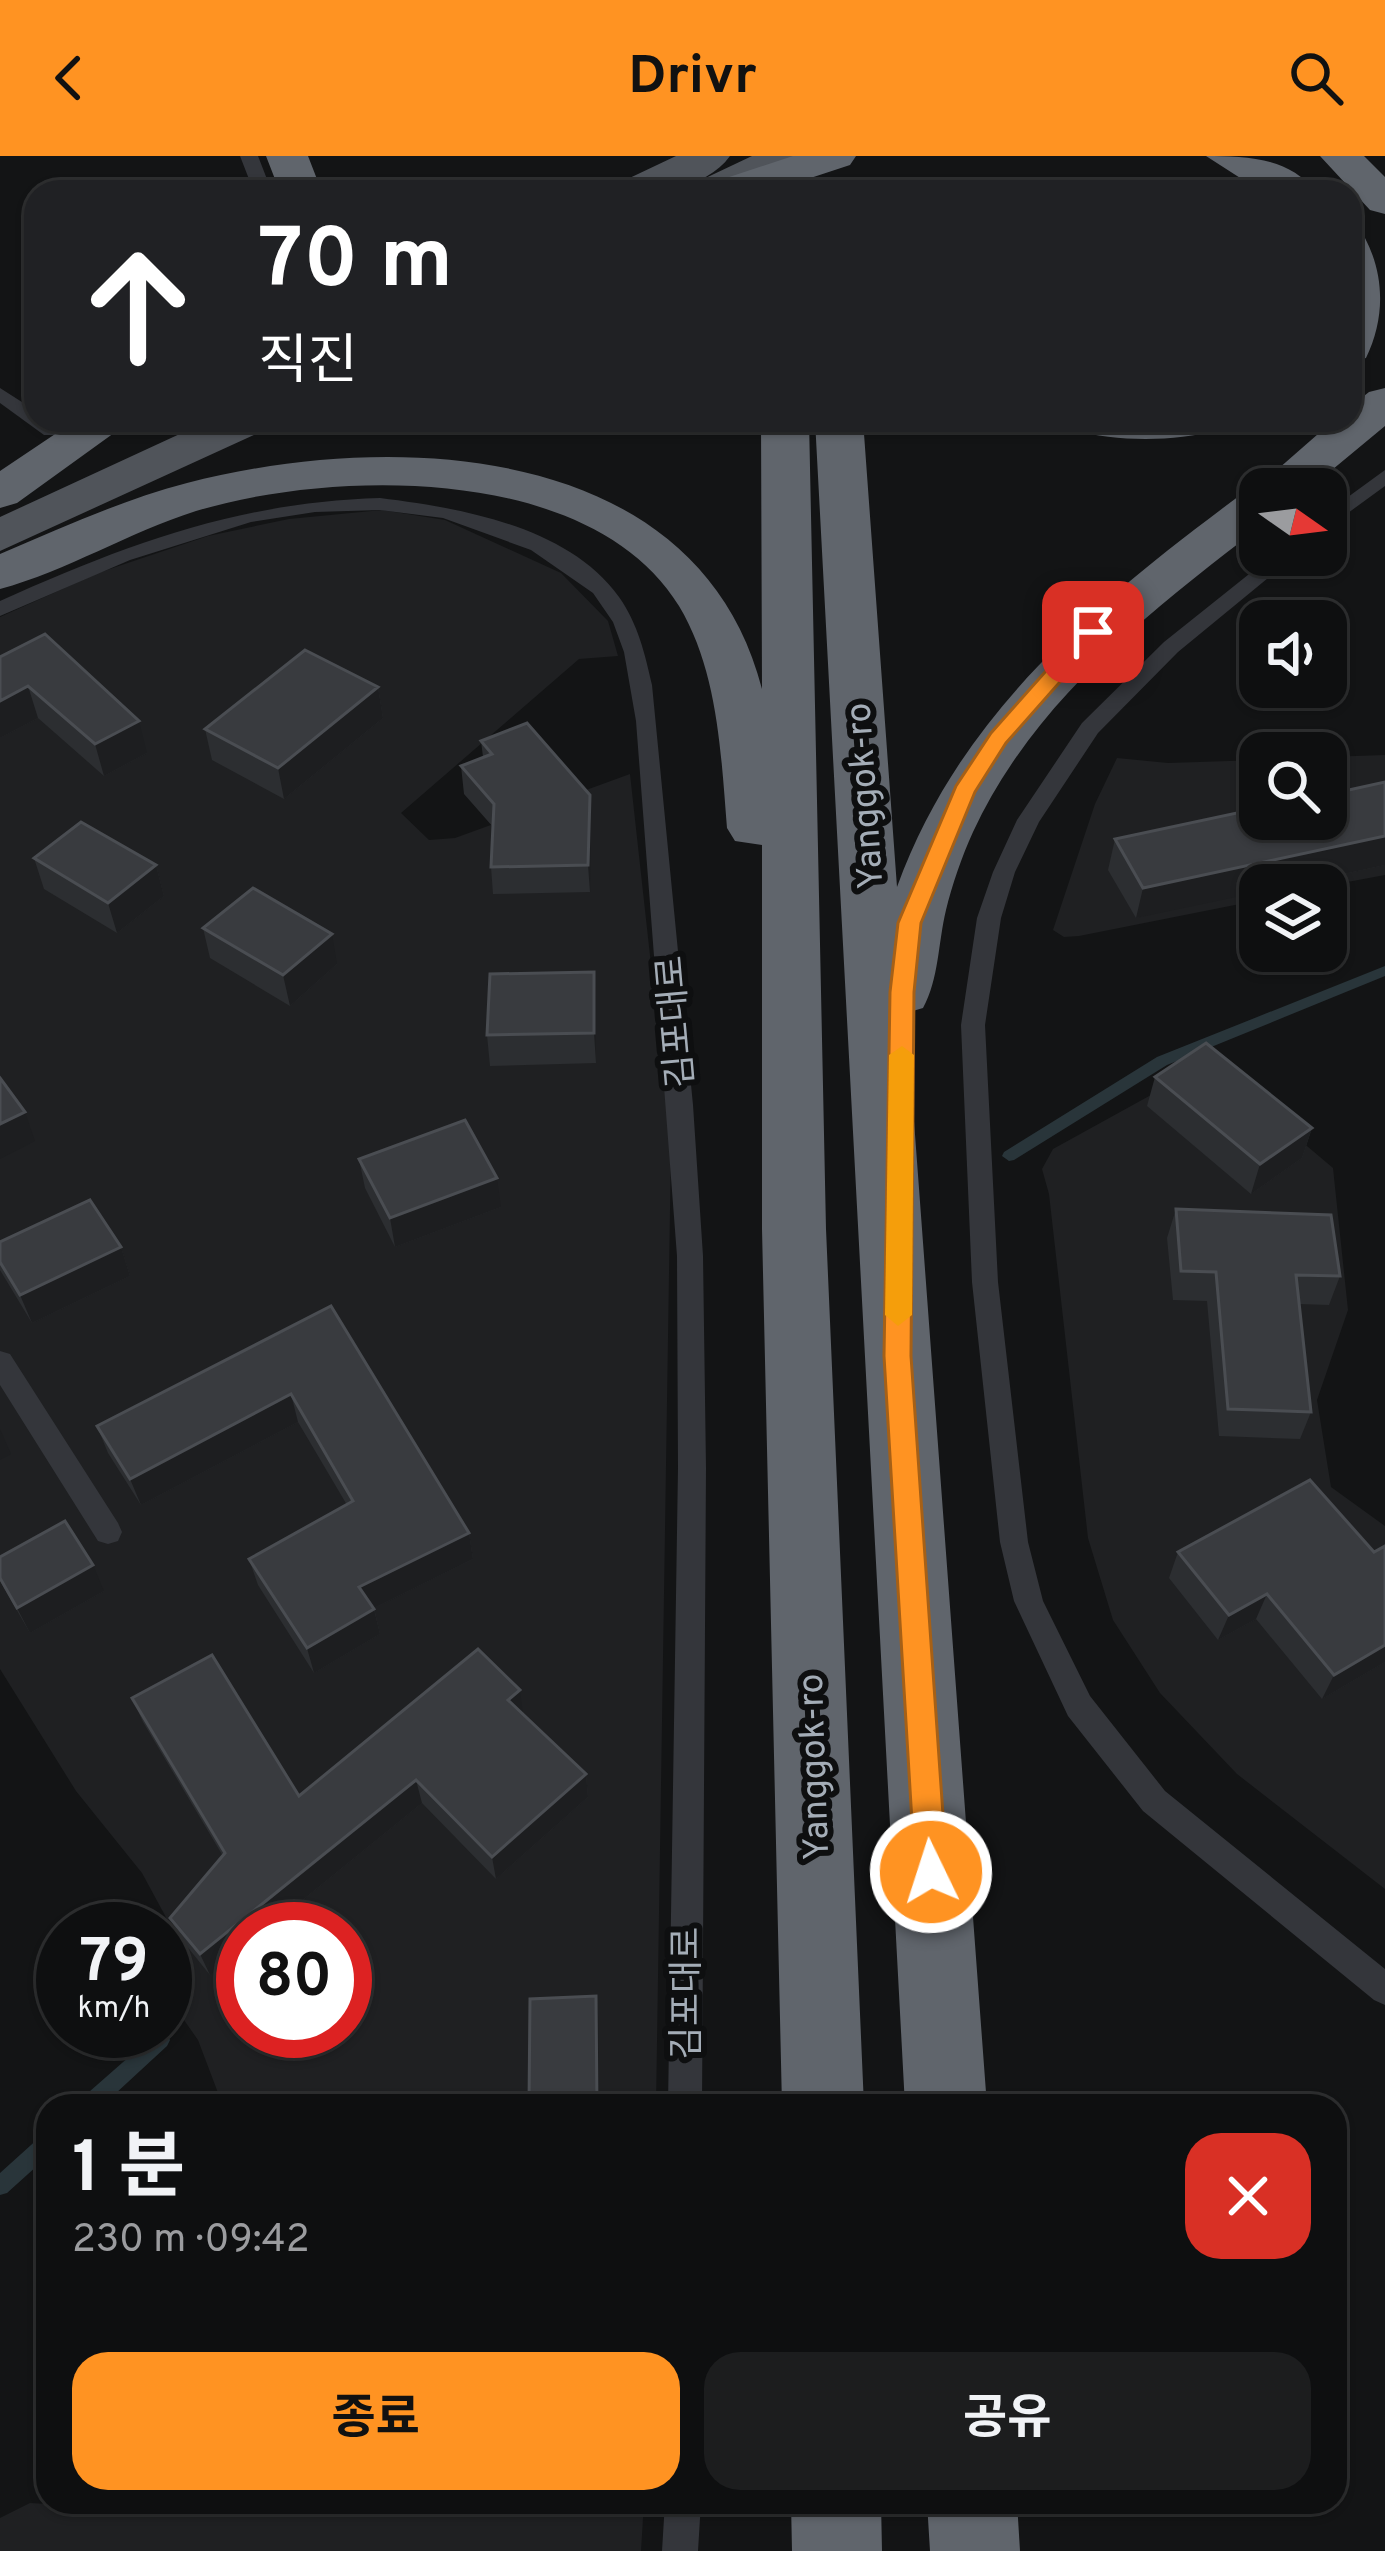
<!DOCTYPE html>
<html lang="ko">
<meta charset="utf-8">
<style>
body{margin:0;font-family:Overpass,"Noto Sans KR",sans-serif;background:#1c1d1e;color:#f1f3f6;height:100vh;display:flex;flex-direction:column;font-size:45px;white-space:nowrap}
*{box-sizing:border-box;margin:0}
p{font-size:39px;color:#9b9c9f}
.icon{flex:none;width:66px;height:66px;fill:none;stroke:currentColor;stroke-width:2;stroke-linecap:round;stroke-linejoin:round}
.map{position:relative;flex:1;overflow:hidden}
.details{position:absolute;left:36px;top:1938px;width:1311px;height:420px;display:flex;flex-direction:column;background:#0e0f10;border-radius:36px;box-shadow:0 3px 9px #0004,0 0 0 3px #2e2f30}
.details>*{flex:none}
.banner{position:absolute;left:24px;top:24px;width:1338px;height:252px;border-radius:36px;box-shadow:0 3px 9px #0004,0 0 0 3px #2e2f30;background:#202124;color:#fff;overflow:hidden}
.needle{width:78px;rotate:104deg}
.buttons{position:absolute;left:1239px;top:312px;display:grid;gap:24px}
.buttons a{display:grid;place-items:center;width:108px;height:108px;border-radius:24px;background:#0e0f10;box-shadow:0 3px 9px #0004,0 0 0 3px #2e2f30;font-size:60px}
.speed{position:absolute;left:36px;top:1746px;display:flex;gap:24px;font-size:60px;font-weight:700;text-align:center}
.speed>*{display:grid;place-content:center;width:156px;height:156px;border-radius:50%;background:#0e0f10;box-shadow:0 3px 9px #0004,0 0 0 3px #2e2f30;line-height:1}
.speed small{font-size:30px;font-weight:400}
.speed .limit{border:18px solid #d22;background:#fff;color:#111}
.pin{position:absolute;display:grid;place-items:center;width:102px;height:102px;color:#fff;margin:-51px;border-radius:24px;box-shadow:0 6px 18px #0006}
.me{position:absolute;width:132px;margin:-66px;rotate:356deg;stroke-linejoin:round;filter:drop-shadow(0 0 9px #0008)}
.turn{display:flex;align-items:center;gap:42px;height:252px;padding:0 36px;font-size:54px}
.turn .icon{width:156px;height:156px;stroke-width:2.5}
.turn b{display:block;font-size:84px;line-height:102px}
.round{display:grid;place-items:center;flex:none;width:126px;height:126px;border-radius:36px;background:#1c1d1e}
.headline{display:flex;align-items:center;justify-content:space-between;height:204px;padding:0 36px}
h1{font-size:72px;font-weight:700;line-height:90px}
.primary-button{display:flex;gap:24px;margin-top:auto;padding:24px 36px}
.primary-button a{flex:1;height:138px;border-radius:36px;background:#ff9322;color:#111;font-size:48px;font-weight:700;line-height:138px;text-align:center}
.primary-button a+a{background:#1c1d1e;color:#f1f3f6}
header{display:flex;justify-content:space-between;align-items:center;height:156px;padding:0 36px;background:#ff9322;color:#111;font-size:54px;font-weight:700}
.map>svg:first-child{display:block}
.built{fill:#1f2022;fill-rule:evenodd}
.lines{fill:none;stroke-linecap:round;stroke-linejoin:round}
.stream{fill:#29353a;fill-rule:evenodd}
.lane{fill:#34363b;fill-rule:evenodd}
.primary{fill:#50545a;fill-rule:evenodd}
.highway{fill:#60656c;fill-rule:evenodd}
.wall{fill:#2c2e31}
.shaded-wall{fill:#1d1e20}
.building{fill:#393b3f;stroke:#4a4d52;stroke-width:3}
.route{fill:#ff9322;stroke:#a66016;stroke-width:3}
.slow{fill:#f59e0b}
.labels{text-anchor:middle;stroke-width:12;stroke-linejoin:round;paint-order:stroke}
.street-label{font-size:36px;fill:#a4adb7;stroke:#0e0f10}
</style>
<header><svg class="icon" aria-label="back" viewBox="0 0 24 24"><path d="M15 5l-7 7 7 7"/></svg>Drivr<svg class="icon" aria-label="search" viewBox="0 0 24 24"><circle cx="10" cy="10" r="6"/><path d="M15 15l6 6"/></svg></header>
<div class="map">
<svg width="1385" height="2395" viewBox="0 0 1385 2395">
<rect width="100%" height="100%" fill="#131415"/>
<path class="built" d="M382 354 445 364 561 417 608 465 618 500 579 503 401 657 429 684 455 682 630 618 671 990 656 1950H223L198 1884 165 1837 168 1765 142 1717 76 1635 0 1513V461L98 417 208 380 289 363ZM243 1773H345V1875H243Z
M1385 599V719L1326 730 1260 729V744L1079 780 1064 781 1053 774 1095 648 1117 602 1168 607 1260 604V663H1326V601Z
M1209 907 1333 1012 1348 1154 1317 1244 1331 1331 1385 1370V1733L1237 1618 1160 1537 1113 1464 1088 1382 1049 1038 1042 1013 1053 993Z
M271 2346H644L641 2395H0V2362L30 2347 208 2357Z"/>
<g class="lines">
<path class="stream" d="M1385 810V820L1167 909 1014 1004 1009 1005 1002 1000 1004 996 1157 901Z
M161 1875 167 1878 170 1884 167 1890 102 1950H79L81 1943 155 1878Z
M48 1978V2000L7 2037 0 2039V2017L41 1980Z"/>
<path class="lane" d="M240 0H258L272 36H254Z
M0 232 36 255V264H48L58 271V279H44L0 247Z
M1385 314V330L1326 373V357Z
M380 342C460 352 568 370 619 441 638 468 645 498 652 529L693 949 703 1100 706 1312 702 1950H668L678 1312 677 1100 636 565 624 496 613 466 593 437 531 394 443 362 380 354 315 356 251 366 130 404 0 460V445C127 388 240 346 380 342Z
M1273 399H1296L1178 496 1098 577 1039 666 1015 716 1001 762 985 869 998 1126 1028 1386 1043 1445 1090 1540 1165 1635 1385 1813V1849L1374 1844 1143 1655 1068 1560 1014 1445 1000 1386 972 1126 961 869 977 762 993 716 1017 664 1082 567 1164 486Z
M0 1195 10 1198 118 1367 122 1376 118 1385 108 1388 98 1385 0 1229Z
M665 2346H701L698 2395H662Z"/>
<path class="primary" d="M676 0H730C705 35 651 36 613 36L619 27Z
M752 0H806C781 35 727 36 689 36L695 27Z
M210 264H272L265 274 0 395V361Z"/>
<path class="highway" d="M266 0H308L322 36H280Z
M793 0H856L850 9 768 36H705L711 27Z
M1206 0C1244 0 1291 1 1315 36H1262Z
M1320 0H1364L1385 21V58L1370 54Z
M1350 78 1365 82C1385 120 1385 163 1366 202L1350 206Z
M1385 232V270L1309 333H1260V371C1149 456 1033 546 973 676 962 700 952 729 946 754 938 787 939 823 923 852L906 857 987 1950H905L815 264H863L897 731C961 555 1097 446 1243 337L1255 333 1334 264H1350V251L1369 236Z
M76 264H132L17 347 0 352V315Z
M761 264H809L826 1073 864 1950H782L762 1073V689L735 685 727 672C721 598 718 515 679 450 592 308 335 313 196 355 129 376 67 415 0 433V398C61 372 122 344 187 327 392 274 698 284 762 533Z
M1065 264H1226L1219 274C1172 286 1119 286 1072 274Z
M791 2346H881L882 2395H792Z
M927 2346H1017L1020 2395H930Z"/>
</g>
<path class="wall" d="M0 501 147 597 104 620 38 562 0 582Z
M378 531 383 562 284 643 212 604 205 573Z
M481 585 590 639V736L493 738 491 711 493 671 464 638 461 610 483 601Z
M1385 626V709L1293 729H1260L1136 762 1108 714 1115 683Z
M34 702 156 709 164 740 117 777 44 733Z
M203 772 337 808 290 850 210 802Z
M596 847V907L490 910 487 879Z
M1155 921 1312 972 1302 1002 1251 1038 1147 950Z
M359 1003 501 1051 395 1091 365 1032Z
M1176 1053 1340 1120 1329 1149 1299 1148 1311 1256 1300 1283 1219 1280 1207 1145 1173 1144 1167 1082Z
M0 1086 121 1091 130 1120 32 1167 0 1114Z
M331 1150 469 1377 473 1403 374 1452 380 1478 314 1517 258 1429 249 1403 347 1349 298 1266 141 1349 108 1297 97 1270Z
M1385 1390V1506L1322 1543 1256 1463 1218 1484 1169 1422 1178 1396H1374Z
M0 1401 104 1435 30 1477 0 1425Z
M132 1542 299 1640 523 1558 586 1618 588 1641 496 1723 422 1647 267 1773H243L210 1819 181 1783 170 1762 223 1700 143 1566Z"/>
<path class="shaded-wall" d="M28 530 38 562 0 582V545Z
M378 531 383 562 284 643 278 612Z
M139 565 147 597 104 620 95 588Z
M590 639 591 667 590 736 588 709Z
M1385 680V709L1293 729H1260V736L1136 762 1143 732Z
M156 709 164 740 117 777 108 747Z
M332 778 337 808 290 850 283 819Z
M594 816 596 847V907L594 877Z
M25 956 35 985 0 1003V968Z
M1312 972 1302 1002 1251 1038 1260 1008Z
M497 1022 501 1051 395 1091 390 1062Z
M121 1091 130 1120 32 1167 20 1139Z
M291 1238 298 1266 141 1349 130 1323Z
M0 1273 11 1298 0 1304Z
M469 1377 473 1403 366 1456 359 1431Z
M93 1409 104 1435 30 1477 17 1452Z
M1267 1438 1256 1463 1218 1484 1229 1459Z
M374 1453 380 1478 314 1517 307 1492Z
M1385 1489V1506L1322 1543 1334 1519Z
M520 1534 523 1558 508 1544Z
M586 1618 588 1641 496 1723 492 1701Z
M416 1624 422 1647 267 1773H243V1792L210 1819 200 1798Z
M596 1840 598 1860 599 1950H597Z"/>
<path class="building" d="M45 478 139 565 95 588 28 530 0 545V501Z
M305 494 378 531 278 612 205 573Z
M527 567 590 639 588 709 491 711 494 648 461 610 492 598 481 585Z
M1385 626V680L1143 732 1115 683 1260 652V663H1326V639Z
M81 666 156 709 108 747 34 702Z
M253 732 332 778 283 819 203 772Z
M594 816V877L487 879 490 818Z
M1206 887 1312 972 1260 1008 1155 921Z
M0 922 25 956 0 968Z
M465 964 497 1022 390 1062 359 1003Z
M90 1044 121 1091 20 1139 0 1106V1086Z
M1176 1053 1331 1059 1340 1120 1296 1119 1311 1256 1228 1253 1216 1116 1181 1115Z
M331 1150 469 1377 359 1431 374 1453 307 1492 249 1403 353 1345 291 1238 130 1323 97 1270Z
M1310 1324 1374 1396 1385 1390V1489L1334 1519 1267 1438 1229 1459 1178 1396Z
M65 1365 93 1409 17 1452 0 1422V1401Z
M478 1493 520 1534 508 1544 586 1618 492 1701 416 1624 200 1798 170 1762 225 1697 132 1542 212 1499 299 1640Z
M596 1840 597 1950H529L530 1843Z"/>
<path class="route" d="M1085 471 1104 476 1006 587 975 636 921 767 914 836 911 1200 947 1716 942 1726 931 1731 920 1726 915 1716 884 1200 890 836 898 767 956 630 991 577Z"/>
<path class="slow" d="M902 890 914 899 912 1159 898 1170 885 1159 889 899Z"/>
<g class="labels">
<g class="street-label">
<text transform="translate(863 640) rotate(-94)" y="13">Yanggok-ro</text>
<text transform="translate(674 866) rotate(-95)" y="13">김포대로</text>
<text transform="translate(812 1611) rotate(-92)" y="13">Yanggok-ro</text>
<text transform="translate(685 1837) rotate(-90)" y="13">김포대로</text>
</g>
</g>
</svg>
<div class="buttons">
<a><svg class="needle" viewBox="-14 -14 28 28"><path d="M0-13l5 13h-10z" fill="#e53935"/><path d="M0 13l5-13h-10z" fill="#9b9c9f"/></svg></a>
<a><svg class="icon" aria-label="sound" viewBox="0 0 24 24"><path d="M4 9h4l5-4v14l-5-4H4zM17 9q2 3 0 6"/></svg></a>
<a><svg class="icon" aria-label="search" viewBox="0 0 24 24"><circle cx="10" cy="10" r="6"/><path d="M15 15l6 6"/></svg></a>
<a><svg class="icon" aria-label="layers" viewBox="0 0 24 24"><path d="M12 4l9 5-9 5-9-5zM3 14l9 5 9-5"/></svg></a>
</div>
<div class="speed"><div>79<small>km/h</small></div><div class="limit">80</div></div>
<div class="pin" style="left:1093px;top:476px;background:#d93025"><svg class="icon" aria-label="arrive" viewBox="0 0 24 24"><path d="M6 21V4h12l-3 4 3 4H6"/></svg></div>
<svg class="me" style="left:931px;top:1716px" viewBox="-20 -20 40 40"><circle r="17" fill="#ff9322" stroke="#fff" stroke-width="3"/><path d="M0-11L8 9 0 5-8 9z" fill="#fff"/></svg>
<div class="banner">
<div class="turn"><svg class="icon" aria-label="ahead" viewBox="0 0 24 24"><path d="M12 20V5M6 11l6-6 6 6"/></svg><div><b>70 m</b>직진</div></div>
</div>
<section class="details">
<div class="headline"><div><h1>1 분</h1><p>230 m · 09:42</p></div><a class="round" style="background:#d93025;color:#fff"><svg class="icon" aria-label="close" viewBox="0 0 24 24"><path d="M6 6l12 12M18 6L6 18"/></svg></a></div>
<div class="primary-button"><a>종료</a><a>공유</a></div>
</section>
</div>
